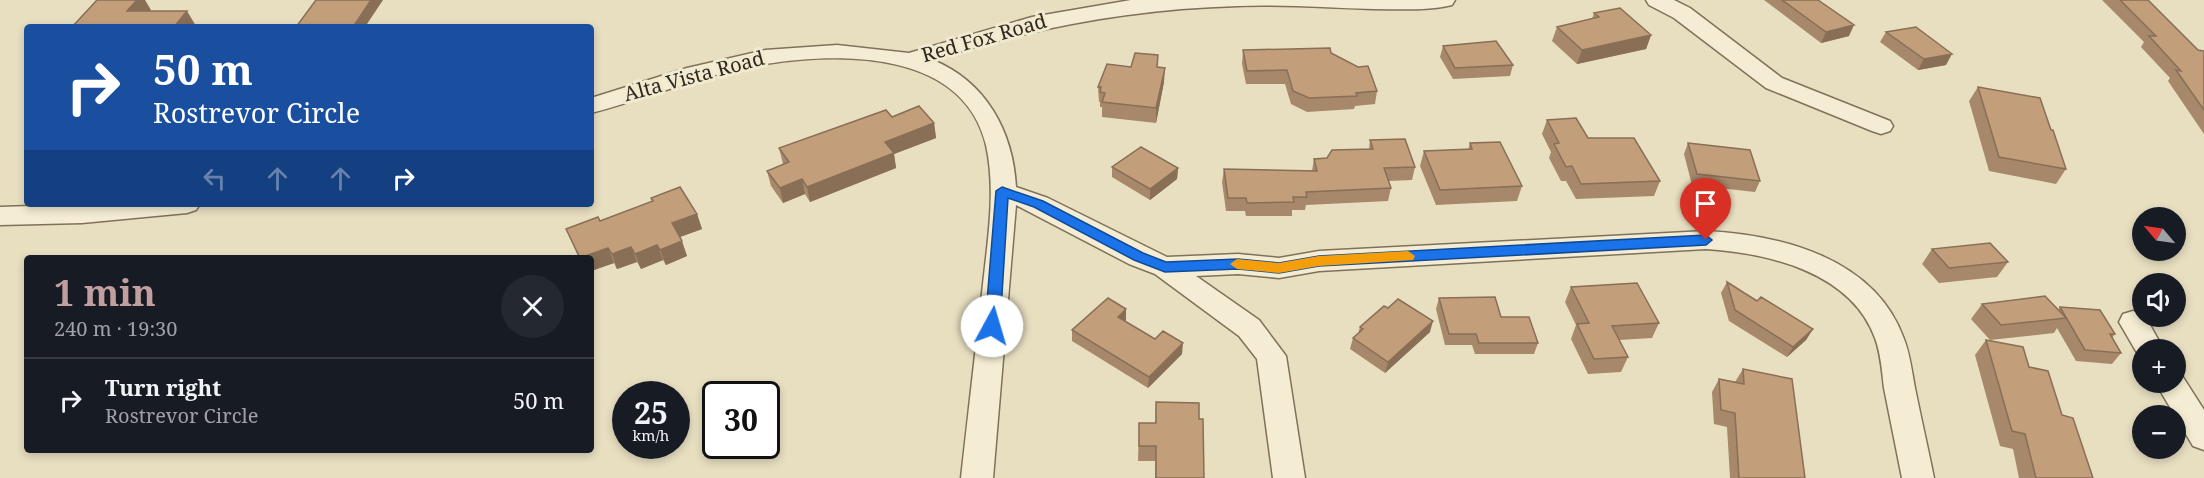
<!DOCTYPE html>
<meta charset="utf-8">
<style>
body{margin:0;font-family:"Noto Serif",serif;background:#242831;color:#f1f3f6;height:100vh;display:flex;flex-direction:column;font-size:22px;white-space:nowrap}
*{box-sizing:border-box;margin:0}
p{font-size:20px;color:#9ea1a6}
.icon{flex:none;width:33px;height:33px;fill:none;stroke:currentColor;stroke-width:2;stroke-linecap:round;stroke-linejoin:round}
.map{position:relative;flex:1;overflow:hidden}
.side{position:absolute;left:24px;top:255px;width:570px;height:198px;display:flex;flex-direction:column;background:#171b24;border-radius:6px;box-shadow:0 3px 9px #0003}
.side>*{flex:none}
.guide{position:absolute;left:24px;top:24px;width:570px;height:183px;border-radius:6px;box-shadow:0 3px 9px #0003;background:#1a4fa0;color:#fff;overflow:hidden}
.needle{width:39px;rotate:299deg}
.fabs{position:absolute;left:2132px;top:207px;display:grid;gap:12px}
.fabs a{display:grid;place-items:center;width:54px;height:54px;border-radius:50%;background:#171b24;box-shadow:0 3px 9px #0003;font-size:30px}
.speed{position:absolute;left:612px;top:381px;display:flex;gap:12px;font-size:30px;font-weight:700;text-align:center}
.speed>*{display:grid;place-content:center;width:78px;height:78px;border-radius:50%;background:#171b24;box-shadow:0 3px 9px #0003;line-height:1}
.speed small{font-size:15px;font-weight:400}
.speed .limit{border:3px solid #111;border-radius:9px;background:#fff;color:#111}
.pin{position:absolute;display:grid;place-items:center;width:51px;height:51px;color:#fff;margin:-62px -26px;border-radius:50% 50% 50% 0;rotate:-45deg;box-shadow:0 0 6px #0007}
.pin .icon{rotate:45deg}
.me{position:absolute;width:66px;margin:-33px;rotate:6deg;stroke-linejoin:round;filter:drop-shadow(0 0 4px #0008)}
.turn{display:flex;align-items:center;gap:21px;height:126px;padding:0 30px;font-size:27px}
.turn .icon{width:78px;height:78px;stroke-width:2.5}
.turn b{display:block;font-size:42px;line-height:51px}
.lanes{display:flex;align-items:center;height:57px;padding:0 30px;background:#0003;justify-content:center;gap:30px;direction:ltr}
.lanes .off{opacity:.35}
.round{display:grid;place-items:center;flex:none;width:63px;height:63px;border-radius:32px;background:#242831}
.summary{display:flex;align-items:center;justify-content:space-between;height:102px;padding:0 30px}
h1{font-size:36px;font-weight:700;line-height:45px;color:#c19f9e}
ul{padding:0;list-style:none}
li{display:flex;align-items:center;gap:18px;height:84px;padding:0 30px;border-top:2px solid #363941}
li div{flex:1}
li b{display:block;font-size:22px}
li em{font-style:normal}
.map>svg:first-child{display:block}
.lines{fill:none;stroke-linecap:round;stroke-linejoin:round}
.minor-casing{stroke:#7f715b;stroke-width:3}
.minor{fill:#f4edd3;fill-rule:evenodd}
.wall{fill:#a7886a}
.shaded-wall{fill:#886f56}
.building{fill:#c29e7b;stroke:#886f56;stroke-width:1.5}
.route{fill:#1a73e8;stroke:#114b97;stroke-width:1.5}
.slow{fill:#f59e0b}
.labels{text-anchor:middle;stroke-width:6;stroke-linejoin:round;paint-order:stroke}
.street-label{font-size:20px;fill:#31281d;stroke:#f0ead0}
</style>
<div class="map">
<svg width="2204" height="478" viewBox="0 0 2204 478">
<rect width="100%" height="100%" fill="#e8dfc1"/>
<g class="lines">
<defs>
<path id="minor" d="M1131 0H1455L1452 5C1427 11 1400 9 1374 9 1329 8 1282 4 1238 6 1133 9 1033 27 933 60 986 82 1013 131 1016 187L1048 198 1167 257 1238 254 1279 258 1319 251 1706 231C1782 235 1875 258 1904 339 1910 354 1912 372 1915 388 1921 418 1928 448 1934 478H1902C1896 448 1890 418 1884 388 1882 372 1881 354 1875 338 1851 272 1768 253 1706 249L1319 271 1279 278 1238 274 1196 276 1259 320 1286 356 1305 478H1273L1257 359 1239 336 1155 274 1129 264 1016 205 993 478H961C968 413 976 349 983 284 988 238 996 190 986 145 963 50 841 52 765 64 705 73 650 98 591 113V98L687 68 765 50 837 45 909 53 1032 17Z
M1646 0H1674L1690 8 1782 78 1890 121 1893 126 1890 131 1881 134 1872 131 1766 88 1674 18 1649 5Z
M93 204H200L196 210 187 213 82 223 0 225V207Z
M2133 311 2145 316 2164 350H2142V359L2140 358 2119 322 2123 314Z
M2175 372 2181 374 2204 410V450L2193 446 2155 382H2175Z"/>
</defs>
<use href="#minor" class="minor-casing"/>
<use href="#minor" class="minor"/>
</g>
<path class="wall" d="M1764 0H1818L1849 36 1821 43Z
M2102 0H2148L2198 50 2204 51V134L2168 81 2170 78 2141 47 2144 42Z
M1594 13 1651 35 1646 49 1577 64 1552 41 1557 27 1592 19Z
M1886 32 1946 65 1918 70 1880 42Z
M1443 46 1513 65 1510 76 1453 79 1440 57Z
M1243 50 1331 53 1377 91 1375 104 1355 106 1354 109 1307 112 1291 104 1285 84H1246L1242 64Z
M1131 67H1158L1164 82 1156 123 1102 117V107H1100V102H1099L1098 87Z
M1978 87 2051 130 2066 169 2056 184 1989 171 1969 101Z
M892 117 934 123 936 138 894 154 896 168 810 202 805 194 783 203 771 186 767 171 783 164 779 148Z
M1547 120 1588 138 1660 181 1654 196 1576 199 1566 181H1561L1549 158 1551 152 1542 134Z
M1370 140 1415 167 1412 180 1389 181 1391 188 1388 201 1306 205 1305 210H1292V216H1246L1245 211H1226L1222 182 1224 169 1312 171 1314 159 1327 158 1369 149Z
M1470 143 1522 186 1517 201 1436 205 1420 166 1424 151 1468 150Z
M1688 143 1760 181 1755 192 1692 185 1684 154Z
M1112 167 1178 168 1177 179 1150 200 1112 177Z
M651 198 697 214 702 229 680 237 687 256 666 265 663 260 641 269 637 262 617 269 614 263 591 271V258H579L566 229 600 221 652 202Z
M1932 249 2008 262 1997 277 1939 283 1922 264Z
M1727 282 1757 301 1813 329 1806 340 1787 357 1729 321 1721 293Z
M1571 287 1659 323 1652 338 1619 340 1628 357 1621 372 1588 374 1571 339 1576 325 1565 302Z
M1439 298 1501 317 1538 343 1534 354H1475L1472 345H1445L1436 309Z
M1982 304 2058 310 2060 307 2115 334 2112 338 2121 353 2112 364 2076 361 2057 328 2054 333 1990 340 1971 319Z
M1126 320 1125 321 1155 339 1182 354 1148 388 1072 341V330Z
M1360 327 1430 332 1385 373 1350 349 1353 338 1358 334Z
M1986 340 2029 367 2062 415 2093 478H2019L2013 449 2000 446 1975 355Z
M1743 369 1805 478H1730L1727 427 1714 424 1712 392 1719 379 1735 382Z
M1156 402 1199 419 1204 478H1155V461H1138L1139 423H1155Z"/>
<path class="shaded-wall" d="M137 0H145L151 10 136 26 127 11Z
M371 0H383L365 27H353Z
M187 11 196 26 195 27H174Z
M1854 25 1849 36 1821 43 1826 32Z
M1651 35 1646 49 1577 64 1582 50Z
M1952 54 1946 65 1918 70 1924 59Z
M1165 68 1164 82 1156 123V108Z
M934 123 936 138 894 154 896 168 810 202 807 187 885 142Z
M1178 168 1177 179 1150 200V189Z
M802 179 805 194 783 203 780 188Z
M697 214 702 229 677 238 672 223Z
M682 241 687 256 666 265 660 250Z
M657 245 663 260 641 269 635 254Z
M631 247 637 262 617 269 612 254Z
M608 248 614 263 591 271V258H581Z
M1126 309V320L1118 328V317Z
M1433 321 1430 332 1385 373 1388 362Z
M1813 329 1806 340 1787 357 1793 347Z
M1183 343 1182 354 1148 388 1149 377Z"/>
<path class="building" d="M97 0H137L127 11H187L174 27H95L96 26 72 27Z
M316 0H371L353 27H296Z
M1782 0H1818L1854 25 1826 32Z
M2120 0H2148L2198 50 2204 51V110L2176 70 2181 71 2149 36H2156Z
M1620 8 1651 35 1582 50 1557 27 1599 17 1594 13Z
M1916 27 1952 54 1924 59 1886 32Z
M1496 41 1513 65 1455 68 1443 46Z
M1330 48 1331 53 1358 67 1368 66 1377 91 1356 93 1357 96 1309 98 1293 91 1287 70 1247 71 1243 50Z
M1135 53 1158 55 1157 67 1165 68 1156 108 1102 102 1105 93 1100 92 1101 87H1098L1107 64 1131 67Z
M1978 87 2040 98 2051 130H2053L2066 169 1999 157Z
M919 106 934 123 885 142 894 153 807 187 802 179 780 188 767 171 789 162 779 148 886 110 892 117Z
M1576 118 1588 138H1634L1660 181 1581 184 1572 166 1566 167 1554 144 1559 143 1547 120Z
M1405 139 1415 167 1384 168 1391 188 1306 192 1307 197H1293L1294 202 1247 203 1246 198H1228L1224 169 1317 171 1314 159 1327 158 1332 150 1373 149 1370 140Z
M1500 142 1522 186 1440 190 1424 151 1472 149 1470 143Z
M1688 143 1750 150 1760 181 1697 174Z
M1141 147 1178 168 1150 189 1112 167Z
M680 187 697 214 672 223 682 241 660 250 657 245 635 254 631 247 612 254 608 248 580 258 566 229 598 217 600 221 653 201 651 198Z
M1990 243 2008 262 1949 268 1932 249Z
M1727 282 1757 301 1761 297 1813 329 1793 347 1735 310Z
M1637 283 1659 323 1612 326 1628 357 1594 359 1577 324 1589 323 1571 287Z
M2045 296 2066 318 2001 325 1982 304Z
M1495 297 1501 317H1529L1538 343H1479L1476 334H1449L1439 298Z
M1108 298 1126 309 1118 317 1155 339 1163 331 1183 343 1149 377 1072 330Z
M1398 299 1433 321 1388 362 1353 338 1363 329 1360 327 1384 306 1388 308Z
M2060 307 2100 310 2115 334H2110L2121 353 2085 350Z
M1986 340 2023 347 2029 367 2048 371 2062 415 2073 418 2093 478H2036L2025 434 2012 431Z
M1743 369 1792 379 1805 478H1739L1735 413 1721 410 1719 379 1744 384Z
M1156 402 1199 403V419H1203L1204 478H1156V446H1139V423H1156Z"/>
<path class="route" d="M1002 187 1043 201 1143 253 1166 262 1238 259 1279 263 1319 256 1706 235 1712 240 1706 245 1319 266 1279 273 1238 269 1165 272 1134 260 1034 207 1008 198 1000 326 992 331 985 326 996 191Z"/>
<path class="slow" d="M1408 251 1415 256 1413 260 1319 266 1279 273 1237 269 1230 264 1237 259 1279 263 1319 256Z"/>
<g class="labels">
<g class="street-label">
<text transform="translate(984 38) rotate(-16)" y="7">Red Fox Road</text>
<text transform="translate(694 76) rotate(-15)" y="7">Alta Vista Road</text>
</g>
</g>
</svg>
<div class="fabs">
<a><svg class="needle" viewBox="-14 -14 28 28"><path d="M0-13l5 13h-10z" fill="#e53935"/><path d="M0 13l5-13h-10z" fill="#9ea1a6"/></svg></a>
<a><svg class="icon" aria-label="sound" viewBox="0 0 24 24"><path d="M4 9h4l5-4v14l-5-4H4zM17 9q2 3 0 6"/></svg></a>
<a>+</a>
<a>−</a>
</div>
<div class="speed"><div>25<small>km/h</small></div><div class="limit">30</div></div>
<div class="pin" style="left:1706px;top:240px;background:#d93025"><svg class="icon" aria-label="arrive" viewBox="0 0 24 24"><path d="M6 21V4h12l-3 4 3 4H6"/></svg></div>
<svg class="me" style="left:992px;top:326px" viewBox="-20 -20 40 40"><circle r="19" fill="#fff"/><path d="M0-13L10 11 0 6-10 11z" fill="#1a73e8"/></svg>
<div class="guide">
<div class="turn"><svg class="icon" aria-label="right" viewBox="0 0 24 24"><path d="M7 20v-9h11M14 6l5 5-5 5"/></svg><div><b>50 m</b>Rostrevor Circle</div></div>
<div class="lanes"><svg class="icon off" aria-label="left" viewBox="0 0 24 24"><path d="M17 20v-9H6M10 6l-5 5 5 5"/></svg><svg class="icon off" aria-label="ahead" viewBox="0 0 24 24"><path d="M12 20V5M6 11l6-6 6 6"/></svg><svg class="icon off" aria-label="ahead" viewBox="0 0 24 24"><path d="M12 20V5M6 11l6-6 6 6"/></svg><svg class="icon" aria-label="right" viewBox="0 0 24 24"><path d="M7 20v-9h11M14 6l5 5-5 5"/></svg></div>
</div>
<section class="side">
<div class="summary"><div><h1>1 min</h1><p>240 m · 19:30</p></div><a class="round"><svg class="icon" aria-label="close" viewBox="0 0 24 24"><path d="M6 6l12 12M18 6L6 18"/></svg></a></div>
<ul>
<li><svg class="icon" aria-label="right" viewBox="0 0 24 24"><path d="M7 20v-9h11M14 6l5 5-5 5"/></svg><div><b>Turn right</b><p>Rostrevor Circle</p></div><em>50 m</em></li>
</ul>
</section>
</div>
